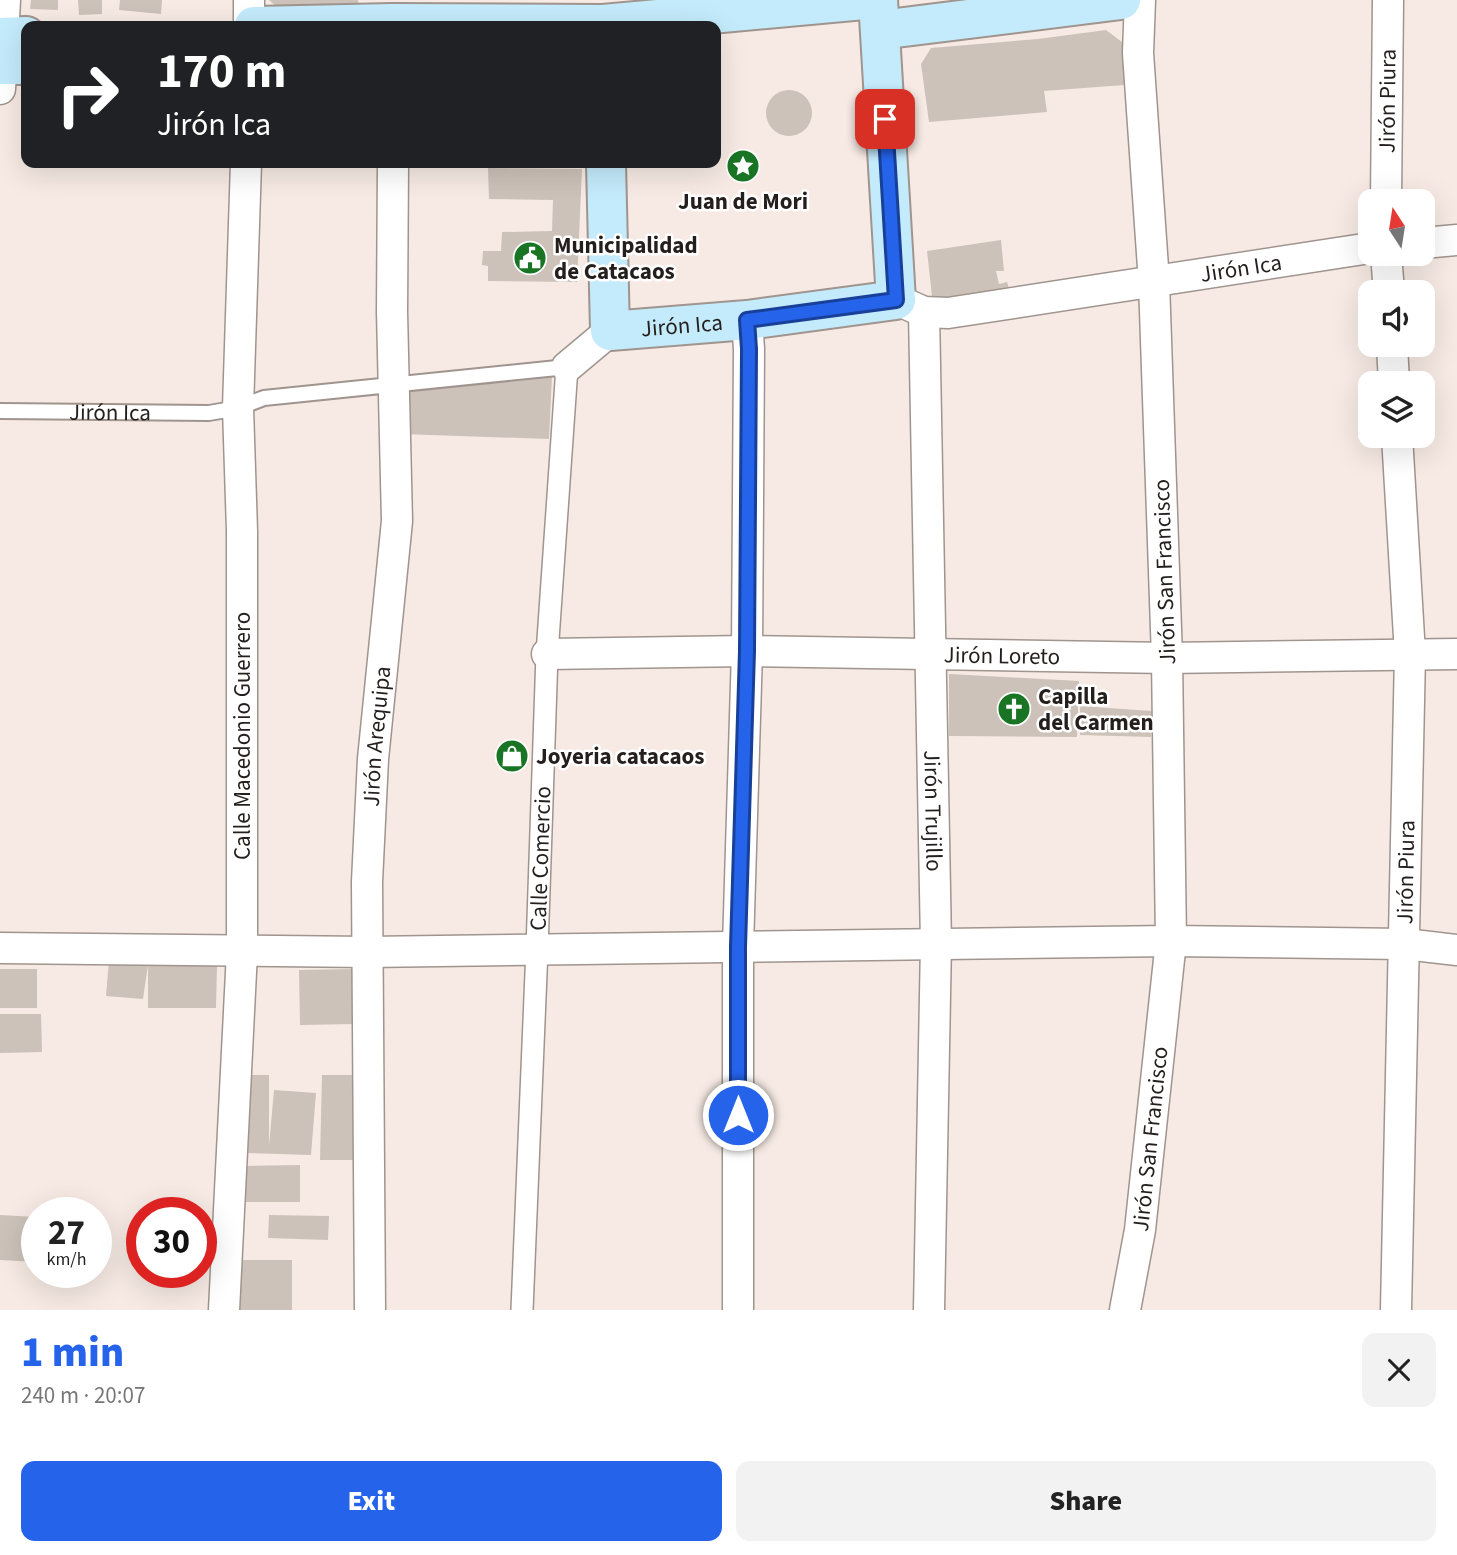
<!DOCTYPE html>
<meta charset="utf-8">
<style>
body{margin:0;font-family:"Source Sans 3",sans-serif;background:#f2f2f2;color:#222;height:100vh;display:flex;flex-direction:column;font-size:26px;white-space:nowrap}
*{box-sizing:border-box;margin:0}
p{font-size:23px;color:#767676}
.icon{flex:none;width:38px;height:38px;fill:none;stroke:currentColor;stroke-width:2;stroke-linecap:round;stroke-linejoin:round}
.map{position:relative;height:1310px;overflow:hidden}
.details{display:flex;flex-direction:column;background:#fff;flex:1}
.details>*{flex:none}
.banner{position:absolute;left:21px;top:21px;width:700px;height:147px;border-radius:14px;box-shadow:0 7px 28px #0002;background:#202124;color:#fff;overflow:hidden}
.needle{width:46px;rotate:348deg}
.buttons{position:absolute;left:1358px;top:189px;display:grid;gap:14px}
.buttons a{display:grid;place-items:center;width:77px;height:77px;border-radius:14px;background:#fff;box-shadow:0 7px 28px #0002;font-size:35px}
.speed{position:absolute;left:21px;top:1197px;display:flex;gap:14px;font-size:35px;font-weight:700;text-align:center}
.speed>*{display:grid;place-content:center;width:91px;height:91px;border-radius:50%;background:#fff;box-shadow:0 7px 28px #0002;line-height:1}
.speed small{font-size:18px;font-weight:400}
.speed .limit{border:10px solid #d22;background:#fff;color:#111}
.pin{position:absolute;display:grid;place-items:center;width:60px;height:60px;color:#fff;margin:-30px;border-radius:14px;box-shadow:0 4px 10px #0006}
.me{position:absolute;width:77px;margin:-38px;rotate:0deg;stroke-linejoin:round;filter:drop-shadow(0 0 5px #0008)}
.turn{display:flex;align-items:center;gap:24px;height:147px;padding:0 21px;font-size:32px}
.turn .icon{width:91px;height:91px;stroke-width:2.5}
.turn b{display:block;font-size:49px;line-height:60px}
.round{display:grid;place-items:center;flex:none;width:74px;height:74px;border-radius:14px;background:#f2f2f2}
.head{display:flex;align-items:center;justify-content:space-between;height:119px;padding:0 21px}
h1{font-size:42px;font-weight:800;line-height:52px;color:#2563eb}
.button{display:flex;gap:14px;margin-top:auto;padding:14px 21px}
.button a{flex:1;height:80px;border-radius:14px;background:#2563eb;color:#fff;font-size:28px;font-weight:800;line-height:80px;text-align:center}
.button a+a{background:#f2f2f2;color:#222}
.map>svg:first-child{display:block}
.building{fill:#ccc2b9}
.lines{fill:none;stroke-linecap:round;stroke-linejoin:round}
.service-casing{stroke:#a0948e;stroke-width:18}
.pedestrian-casing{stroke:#a0948e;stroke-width:24}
.minor-casing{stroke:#a0948e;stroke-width:33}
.secondary-casing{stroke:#a0948e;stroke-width:42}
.service{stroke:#fff;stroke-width:14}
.pedestrian{stroke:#fff;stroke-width:21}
.minor{stroke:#fff;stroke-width:30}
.secondary{stroke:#c4ebfb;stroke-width:38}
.route-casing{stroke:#184099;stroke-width:18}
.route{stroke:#2563eb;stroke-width:12}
.labels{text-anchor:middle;stroke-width:5;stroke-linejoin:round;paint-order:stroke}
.street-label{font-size:23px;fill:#241f1d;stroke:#fff}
.poi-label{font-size:23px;font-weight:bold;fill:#241f1d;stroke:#fff;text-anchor:start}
</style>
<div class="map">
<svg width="1457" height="1310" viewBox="0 0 1457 1310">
<rect width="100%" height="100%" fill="#f7eae4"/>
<path class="building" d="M31 0H58V10L30 9Z
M78 0H102V14L79 15Z
M120 0H162L161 14 119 10Z
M269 0H358L359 7 278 8Z
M1106 30 1122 42 1124 85 1044 91 1047 112 929 122 921 64 931 48 1038 39Z
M766 113a23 23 0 1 1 46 0a23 23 0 1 1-46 0Z
M488 168 582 169 577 282 488 281V266L482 265 483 251H501L502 232 552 231 553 200 489 199Z
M1001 240 1004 271H996L999 284 1007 282 1010 291 933 305 927 251Z
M552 376 549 439 401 434V389Z
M949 674 1079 681 1077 737 949 736Z
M1080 706 1152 711 1151 737 1080 735Z
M109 960 148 965H217L216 1008H148V965L143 999 106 996Z
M0 969H37V1008H0Z
M355 969 356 1024 300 1025 299 970Z
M0 1014H41L42 1052 0 1053Z
M248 1075H269V1146L274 1090 316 1093 311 1155 248 1153Z
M322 1075H356L354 1160H320Z
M300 1165V1202H244L243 1166Z
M0 1215 37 1217V1262L0 1260Z
M269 1215 329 1216 328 1240 268 1238Z
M96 1220H103L101 1265H96Z
M237 1260H292V1310H237Z"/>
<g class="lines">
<defs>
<g id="service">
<path id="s1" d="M0 411 209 413 238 408 264 398 567 367"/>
</g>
<g id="pedestrian">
<path id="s2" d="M522 1310 537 949 547 654 567 367"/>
</g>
<g id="minor">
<path d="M249 26V0"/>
<path d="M0 89 5 0"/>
<path id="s3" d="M1386 201 1388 0"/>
<path d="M1423 243 1457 240"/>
<path d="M1386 254 1389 292"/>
<path id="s4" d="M906 304 924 312 948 313 1370 248"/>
<path id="s5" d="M924 312 936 943 929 1310"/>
<path d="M1392 345 1394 383"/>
<path d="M567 367 610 331"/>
<path id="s6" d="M547 654 747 651 1167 658 1457 654"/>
<path d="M0 948 368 952 1171 941 1405 944 1457 950"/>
<path d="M224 1310 242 952V531L238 408 246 163"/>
<path id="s7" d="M370 1310 367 882 373 759 397 521 392 312 393 163"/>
<path d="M738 1310V947L747 651 749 349 747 320"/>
<path id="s8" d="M1125 1310 1140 1230 1171 941 1167 658 1154 282 1138 53 1140 0"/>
<path id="s9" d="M1396 1310 1410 654 1397 436"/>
</g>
<g id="secondary">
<path d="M254 26 392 23 603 24 864 0"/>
<path d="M880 30 1121 0"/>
<path d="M0 37 26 36"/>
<path d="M0 65H26"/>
<path id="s10" d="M606 163 610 331 747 320 896 300 878 0"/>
</g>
</defs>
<use href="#service" class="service-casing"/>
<use href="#pedestrian" class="pedestrian-casing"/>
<use href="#minor" class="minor-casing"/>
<use href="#secondary" class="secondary-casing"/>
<use href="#service" class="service"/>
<use href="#pedestrian" class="pedestrian"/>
<use href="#minor" class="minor"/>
<use href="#secondary" class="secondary"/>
</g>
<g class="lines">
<defs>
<path id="route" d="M738 1115V947L747 651 749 349 747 320 896 300 885 119"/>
</defs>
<use href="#route" class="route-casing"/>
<use href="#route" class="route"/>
</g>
<defs>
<symbol id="sight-disc" viewBox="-11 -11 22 22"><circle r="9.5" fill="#197524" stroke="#fff"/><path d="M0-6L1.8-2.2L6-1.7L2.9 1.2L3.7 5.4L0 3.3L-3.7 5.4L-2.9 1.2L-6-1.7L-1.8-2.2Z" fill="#fff"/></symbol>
<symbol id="civic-disc" viewBox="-11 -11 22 22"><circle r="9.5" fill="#197524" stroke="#fff"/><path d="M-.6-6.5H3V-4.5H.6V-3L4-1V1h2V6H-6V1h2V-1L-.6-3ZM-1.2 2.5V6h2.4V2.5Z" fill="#fff"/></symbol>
<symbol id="church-disc" viewBox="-11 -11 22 22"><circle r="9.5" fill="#197524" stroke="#fff"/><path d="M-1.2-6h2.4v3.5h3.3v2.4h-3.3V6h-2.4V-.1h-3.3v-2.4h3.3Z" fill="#fff"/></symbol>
<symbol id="shop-disc" viewBox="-11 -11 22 22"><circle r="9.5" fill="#197524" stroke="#fff"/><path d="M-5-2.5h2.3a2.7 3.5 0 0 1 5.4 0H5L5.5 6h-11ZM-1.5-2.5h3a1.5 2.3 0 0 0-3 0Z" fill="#fff"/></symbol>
</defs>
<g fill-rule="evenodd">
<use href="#sight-disc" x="724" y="147" width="38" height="38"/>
<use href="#civic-disc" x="511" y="239" width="38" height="38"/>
<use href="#church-disc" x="995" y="690" width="38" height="38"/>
<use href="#shop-disc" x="493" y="737" width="38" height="38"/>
</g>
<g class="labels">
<g class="street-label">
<text dy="8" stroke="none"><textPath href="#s3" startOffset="100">Jirón Piura</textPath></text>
<text dy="8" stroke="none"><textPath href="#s4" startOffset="340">Jirón Ica</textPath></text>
<text dy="8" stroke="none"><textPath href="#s10" startOffset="240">Jirón Ica</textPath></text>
<text dy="8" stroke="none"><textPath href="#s1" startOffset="110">Jirón Ica</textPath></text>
<text transform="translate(1164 572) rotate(-92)" y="8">Jirón San Francisco</text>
<text dy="8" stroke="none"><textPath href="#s6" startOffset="455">Jirón Loreto</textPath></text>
<text transform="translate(242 736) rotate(-90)" y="8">Calle Macedonio Guerrero</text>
<text dy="8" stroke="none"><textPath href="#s7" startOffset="574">Jirón Arequipa</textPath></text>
<text dy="8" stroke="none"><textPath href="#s5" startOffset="499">Jirón Trujillo</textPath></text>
<text dy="8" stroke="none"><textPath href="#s2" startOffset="452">Calle Comercio</textPath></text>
<text dy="8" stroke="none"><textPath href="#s9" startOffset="438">Jirón Piura</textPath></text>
<text dy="8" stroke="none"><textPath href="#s8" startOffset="173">Jirón San Francisco</textPath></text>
</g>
<g class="poi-label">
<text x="743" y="209" text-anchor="middle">Juan de Mori</text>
<text x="554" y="253">Municipalidad<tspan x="554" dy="26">de Catacaos</tspan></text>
<text x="1038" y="704">Capilla<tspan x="1038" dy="26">del Carmen</tspan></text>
<text x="536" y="764">Joyeria catacaos</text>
</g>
</g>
</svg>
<div class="buttons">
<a><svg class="needle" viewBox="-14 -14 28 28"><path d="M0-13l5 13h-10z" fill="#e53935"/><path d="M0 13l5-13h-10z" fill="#767676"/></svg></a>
<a><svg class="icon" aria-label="sound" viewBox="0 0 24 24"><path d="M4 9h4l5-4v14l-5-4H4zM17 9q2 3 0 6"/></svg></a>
<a><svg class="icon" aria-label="layers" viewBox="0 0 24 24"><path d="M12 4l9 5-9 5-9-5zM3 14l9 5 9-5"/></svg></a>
</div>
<div class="speed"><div>27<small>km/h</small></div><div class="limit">30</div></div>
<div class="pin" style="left:885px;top:119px;background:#d93025"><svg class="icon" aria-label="arrive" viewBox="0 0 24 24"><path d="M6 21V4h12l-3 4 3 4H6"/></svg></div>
<svg class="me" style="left:738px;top:1115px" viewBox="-20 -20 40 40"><circle r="17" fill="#2563eb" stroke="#fff" stroke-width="3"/><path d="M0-11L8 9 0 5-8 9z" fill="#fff"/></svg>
<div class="banner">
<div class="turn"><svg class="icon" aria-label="right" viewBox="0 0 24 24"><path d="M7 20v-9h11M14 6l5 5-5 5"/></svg><div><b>170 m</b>Jirón Ica</div></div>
</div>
</div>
<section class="details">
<div class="head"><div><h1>1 min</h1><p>240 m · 20:07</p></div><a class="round"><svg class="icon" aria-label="close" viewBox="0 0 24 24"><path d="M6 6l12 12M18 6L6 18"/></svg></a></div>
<div class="button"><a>Exit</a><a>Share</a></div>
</section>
